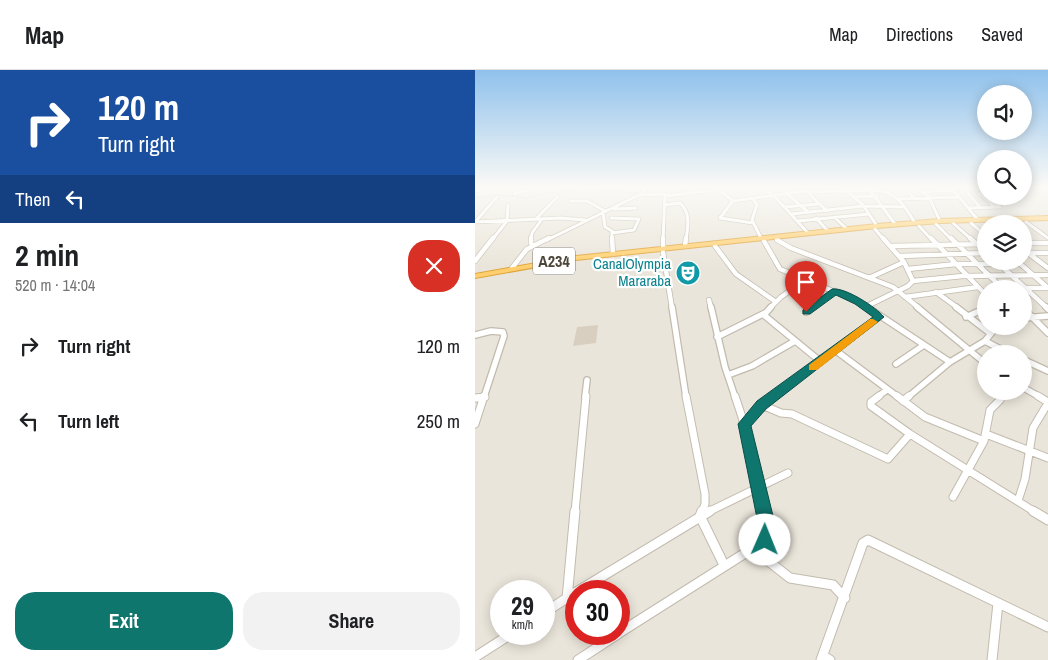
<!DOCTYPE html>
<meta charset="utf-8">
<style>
body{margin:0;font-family:"Archivo Narrow",sans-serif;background:#f2f2f2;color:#202124;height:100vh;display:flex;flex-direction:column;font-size:19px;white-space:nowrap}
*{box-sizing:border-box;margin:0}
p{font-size:16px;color:#757577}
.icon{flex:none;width:28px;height:28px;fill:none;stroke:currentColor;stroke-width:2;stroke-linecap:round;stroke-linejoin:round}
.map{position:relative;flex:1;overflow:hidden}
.panel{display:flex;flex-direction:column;background:#fff;width:475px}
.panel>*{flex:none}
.guide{background:#1a4fa0;color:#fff;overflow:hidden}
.controls{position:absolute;left:502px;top:15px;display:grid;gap:10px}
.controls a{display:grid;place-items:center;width:55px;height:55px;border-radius:50%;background:#fff;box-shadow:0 2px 12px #0003;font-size:25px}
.speed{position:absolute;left:15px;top:510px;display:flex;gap:10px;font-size:25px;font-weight:700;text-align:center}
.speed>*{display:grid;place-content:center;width:65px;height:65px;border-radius:50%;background:#fff;box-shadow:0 2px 12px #0003;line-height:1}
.speed small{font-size:12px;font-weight:400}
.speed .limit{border:8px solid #d22;background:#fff;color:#111}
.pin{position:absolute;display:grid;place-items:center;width:42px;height:42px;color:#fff;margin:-51px -21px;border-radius:50% 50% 50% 0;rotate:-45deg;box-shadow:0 0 5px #0007}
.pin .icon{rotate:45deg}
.me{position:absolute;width:55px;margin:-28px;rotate:1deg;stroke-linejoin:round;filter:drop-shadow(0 0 4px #0008)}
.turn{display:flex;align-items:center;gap:18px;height:105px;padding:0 15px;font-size:22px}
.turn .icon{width:65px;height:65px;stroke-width:2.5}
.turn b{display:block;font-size:35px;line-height:42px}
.then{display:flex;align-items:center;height:48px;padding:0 15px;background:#0003;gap:10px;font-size:19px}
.round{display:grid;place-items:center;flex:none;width:52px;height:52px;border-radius:20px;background:#f2f2f2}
.head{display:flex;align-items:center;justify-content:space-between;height:85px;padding:0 15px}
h1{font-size:30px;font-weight:800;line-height:38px}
.button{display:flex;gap:10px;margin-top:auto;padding:10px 15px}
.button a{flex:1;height:58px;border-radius:20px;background:#0f766e;color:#fff;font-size:20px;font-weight:800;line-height:58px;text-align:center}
.button a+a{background:#f2f2f2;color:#202124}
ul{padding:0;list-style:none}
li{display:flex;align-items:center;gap:15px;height:75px;padding:0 15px}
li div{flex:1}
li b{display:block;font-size:19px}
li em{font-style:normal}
header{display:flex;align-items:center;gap:30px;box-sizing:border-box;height:70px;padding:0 25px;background:#fff;border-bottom:1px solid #e0e0e0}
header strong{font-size:24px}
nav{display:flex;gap:28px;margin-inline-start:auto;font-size:18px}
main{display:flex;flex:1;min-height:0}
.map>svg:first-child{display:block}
.residential{fill:#eae5da;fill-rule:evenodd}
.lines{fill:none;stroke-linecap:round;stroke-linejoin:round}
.stream{stroke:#a9d4f2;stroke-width:1}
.building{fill:#d8cfc1}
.minor-far4-casing{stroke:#c2bbae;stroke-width:4.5}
.minor-far3-casing{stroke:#c2bbae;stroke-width:6}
.minor-far2-casing{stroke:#c2bbae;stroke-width:8}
.minor-far1-casing{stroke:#c2bbae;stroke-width:9}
.minor-casing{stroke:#c2bbae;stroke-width:11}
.highway-casing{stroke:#e0a43c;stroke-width:2}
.minor-far4{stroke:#fff;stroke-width:3}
.minor-far3{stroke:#fff;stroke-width:4.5}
.minor-far2{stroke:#fff;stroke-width:5.5}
.minor-far1{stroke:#fff;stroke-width:7}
.minor{stroke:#fff;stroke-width:9}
.highway{fill:#ffcf6e;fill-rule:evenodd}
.route{fill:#0f766e;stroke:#0a4d48}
.slow{fill:#f59e0b}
.labels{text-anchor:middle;stroke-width:4.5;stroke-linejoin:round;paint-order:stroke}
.far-culture-label{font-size:15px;fill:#0d838f;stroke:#fff;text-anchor:end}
.shield{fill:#fff;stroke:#817c74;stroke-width:1}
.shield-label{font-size:16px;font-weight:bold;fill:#4b4439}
</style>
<header>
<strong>Map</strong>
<nav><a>Map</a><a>Directions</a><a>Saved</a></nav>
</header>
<main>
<section class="panel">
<div class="guide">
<div class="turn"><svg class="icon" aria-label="right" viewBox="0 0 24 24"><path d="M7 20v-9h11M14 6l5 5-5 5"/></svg><div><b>120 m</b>Turn right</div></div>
<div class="then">Then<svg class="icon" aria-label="left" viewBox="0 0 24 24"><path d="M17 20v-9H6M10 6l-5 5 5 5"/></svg></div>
</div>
<div class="head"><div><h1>2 min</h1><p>520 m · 14:04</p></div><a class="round" style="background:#d93025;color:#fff"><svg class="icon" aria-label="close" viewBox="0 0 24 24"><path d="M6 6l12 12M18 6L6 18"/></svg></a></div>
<ul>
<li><svg class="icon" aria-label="right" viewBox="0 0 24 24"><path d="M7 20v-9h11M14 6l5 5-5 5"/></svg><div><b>Turn right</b></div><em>120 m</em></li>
<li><svg class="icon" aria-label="left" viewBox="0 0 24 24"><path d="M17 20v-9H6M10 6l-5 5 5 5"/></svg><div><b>Turn left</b></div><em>250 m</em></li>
</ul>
<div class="button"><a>Exit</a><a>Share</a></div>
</section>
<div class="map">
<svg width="573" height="590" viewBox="0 0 573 590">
<rect width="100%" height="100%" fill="#f6f3ec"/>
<path class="residential" d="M0 116H511V126H549V116H573V590H0ZM511 154H549V191H511ZM511 219H549V256H511ZM511 284H549V321H511ZM26 521H69V564H26ZM101 521H144V564H101Z"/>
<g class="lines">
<path class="stream" d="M0 128 20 125 53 128 70 123 116 119 157 123 197 116"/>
</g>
<path class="building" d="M123 255 121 273 98 276 102 257Z"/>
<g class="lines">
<defs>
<path id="minor-far4" d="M0 116H4
M74 116H79
M239 116 258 131 245 148 278 153
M286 116 302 129 333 163
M303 116 333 142
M326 116 352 141
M365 116 370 122
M392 116 420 154
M475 116 503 150
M502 116 511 124
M327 117 338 116
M396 120C420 120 429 134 440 153
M445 120 454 127 465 151
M0 121 5 120V125
M432 121 439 128
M331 122 396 120
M373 122 388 135 402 156
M448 122 478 120
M493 123 505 137
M504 123 520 137
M39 124 66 116
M165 125 190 124 188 170
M190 126 232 121
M379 127 402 126
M278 129 282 135 277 150 286 168
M425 129 484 127
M96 131H112L130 141
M258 131 330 121
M190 135 205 133C216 143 213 156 211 170
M310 137 343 134
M493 138 525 137 514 126
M139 139 161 138
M128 142 130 157 137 161V170
M317 144 388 136 430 137
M359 147 372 159
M136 148 164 149 159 160 137 163
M341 148 353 161
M61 149 83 126
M323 151 394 144
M0 152 86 148 110 150
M0 152 22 127
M551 152 573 168
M478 153 497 170
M496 153 511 166
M461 154 477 170
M444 156 457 170
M400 159 409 170
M17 170 32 151 33 135
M56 170 57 163 67 149
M72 170 168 123 169 119 166 116"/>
<path id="minor-far3" d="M56 168V173L59 176
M137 168 138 184
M188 168V178
M408 168 429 192 438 211
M456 168 511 225
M476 168 528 219
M495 168 511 182
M302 170 316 178 418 217 444 238
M289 171 305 199 384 232 394 238
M549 173H573
M210 176 211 168
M240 176 261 204 301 232
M416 176 511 174
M549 180 573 198
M188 182 197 238
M551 183H573
M425 186 511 183
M0 191 18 168
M542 191 573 218
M523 193 572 238
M37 198 52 179 74 168
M433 199 481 194H545
M394 208 429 192
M551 218H573
M461 222 483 238
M430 227 503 217
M234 230 236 238
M390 237 433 216 438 211 488 206 573 205
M295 238 306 227 330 210
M336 238 360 221"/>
<path id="minor-far2" d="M197 237 211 327
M236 237 250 297 260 327
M296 237 289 245 345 291 404 247
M392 237 475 292
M442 237 511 294
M481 237 515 263
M571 237 573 239
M549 239 573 263
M331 242 338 237
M491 247 511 238
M549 248 573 246
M0 265 16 261 28 262 29 266 9 327
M242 267 290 243
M510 271 535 284
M360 280 423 327
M549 290 573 301
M421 294 449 275
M253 305 277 296 320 271
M549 318 565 327
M7 327H10
M110 327 112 310
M297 327 345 291
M402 327 412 320
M433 327 475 292 510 271 522 256"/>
<path id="minor-far1" d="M211 326 230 424V434L227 442
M260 326 267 347 289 442
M404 326 396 332V336L435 364 560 442
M422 326 450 347 509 371
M563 326 573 332
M0 328 10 327
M428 331 434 326
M287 335 306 343 317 344 413 389 435 364
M0 354 9 326
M269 354 299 326
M511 364 573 388
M478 427 509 371 515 340 525 330
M543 431 550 409 558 358 573 333
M100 442 111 326
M233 442 313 403"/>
<path id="minor" d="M227 441 225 446 249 495
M558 441 573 450
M283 483 293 458 289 441
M103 521 235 441
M92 529 100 441
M69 543 101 522
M144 563 275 480 283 483 315 508 358 515 370 528
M348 586 355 590
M0 587 36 564
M103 590 143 564
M346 590 388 473 393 470 573 557
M517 590 523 533"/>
<path id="highway" d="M573 146V150L465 153 402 158 101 190 0 208V204L101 186 402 154 465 149Z"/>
</defs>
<use href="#minor-far4" class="minor-far4-casing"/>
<use href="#minor-far3" class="minor-far3-casing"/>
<use href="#minor-far2" class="minor-far2-casing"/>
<use href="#minor-far1" class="minor-far1-casing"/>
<use href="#minor" class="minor-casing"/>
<use href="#highway" class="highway-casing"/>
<use href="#minor-far4" class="minor-far4"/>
<use href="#minor-far3" class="minor-far3"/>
<use href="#minor-far2" class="minor-far2"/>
<use href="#minor-far1" class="minor-far1"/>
<use href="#minor" class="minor"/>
<use href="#highway" class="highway"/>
</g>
<linearGradient id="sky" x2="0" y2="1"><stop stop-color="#8fc1ec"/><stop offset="0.59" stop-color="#fbfaf6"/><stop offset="1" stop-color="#fbfaf6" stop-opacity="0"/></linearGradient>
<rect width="573" height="198" fill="url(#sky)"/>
<path class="route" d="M357 219C370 217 401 237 409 247L291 339 276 356 301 458 296 476 290 478 284 476 281 470 284 458 263 354 282 331 398 247 380 234 361 225 335 244H328V240Z"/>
<path class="slow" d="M395 249H398L403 252 342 300H334V295Z"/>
<defs>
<symbol id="theatre-disc" viewBox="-11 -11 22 22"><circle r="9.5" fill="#0f9aa8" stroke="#fff"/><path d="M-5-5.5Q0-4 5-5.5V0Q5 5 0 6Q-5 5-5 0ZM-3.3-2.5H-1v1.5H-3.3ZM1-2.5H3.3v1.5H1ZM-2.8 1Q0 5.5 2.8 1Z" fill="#fff"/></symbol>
</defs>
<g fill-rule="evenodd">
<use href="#theatre-disc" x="199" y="189" width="28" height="28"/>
</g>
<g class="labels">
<g class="far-culture-label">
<text x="196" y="199">CanalOlympia<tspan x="196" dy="17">Mararaba</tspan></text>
</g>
<rect class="shield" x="58" y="177.5" width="42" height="27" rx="4"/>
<g class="shield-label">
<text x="79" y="197">A234</text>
</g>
</g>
</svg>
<div class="controls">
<a><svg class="icon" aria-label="sound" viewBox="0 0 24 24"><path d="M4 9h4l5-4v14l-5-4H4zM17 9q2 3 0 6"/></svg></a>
<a><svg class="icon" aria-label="search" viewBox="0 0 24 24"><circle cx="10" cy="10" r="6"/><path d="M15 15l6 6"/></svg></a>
<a><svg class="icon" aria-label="layers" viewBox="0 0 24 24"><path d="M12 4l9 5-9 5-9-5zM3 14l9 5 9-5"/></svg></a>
<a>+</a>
<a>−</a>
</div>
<div class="speed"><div>29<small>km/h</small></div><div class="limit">30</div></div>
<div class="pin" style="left:331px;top:242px;background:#d93025"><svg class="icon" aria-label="arrive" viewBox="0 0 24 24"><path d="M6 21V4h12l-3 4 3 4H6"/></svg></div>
<svg class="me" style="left:290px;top:470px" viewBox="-20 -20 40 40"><circle r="19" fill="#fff"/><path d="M0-13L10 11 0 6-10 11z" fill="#0f766e"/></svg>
</div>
</main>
